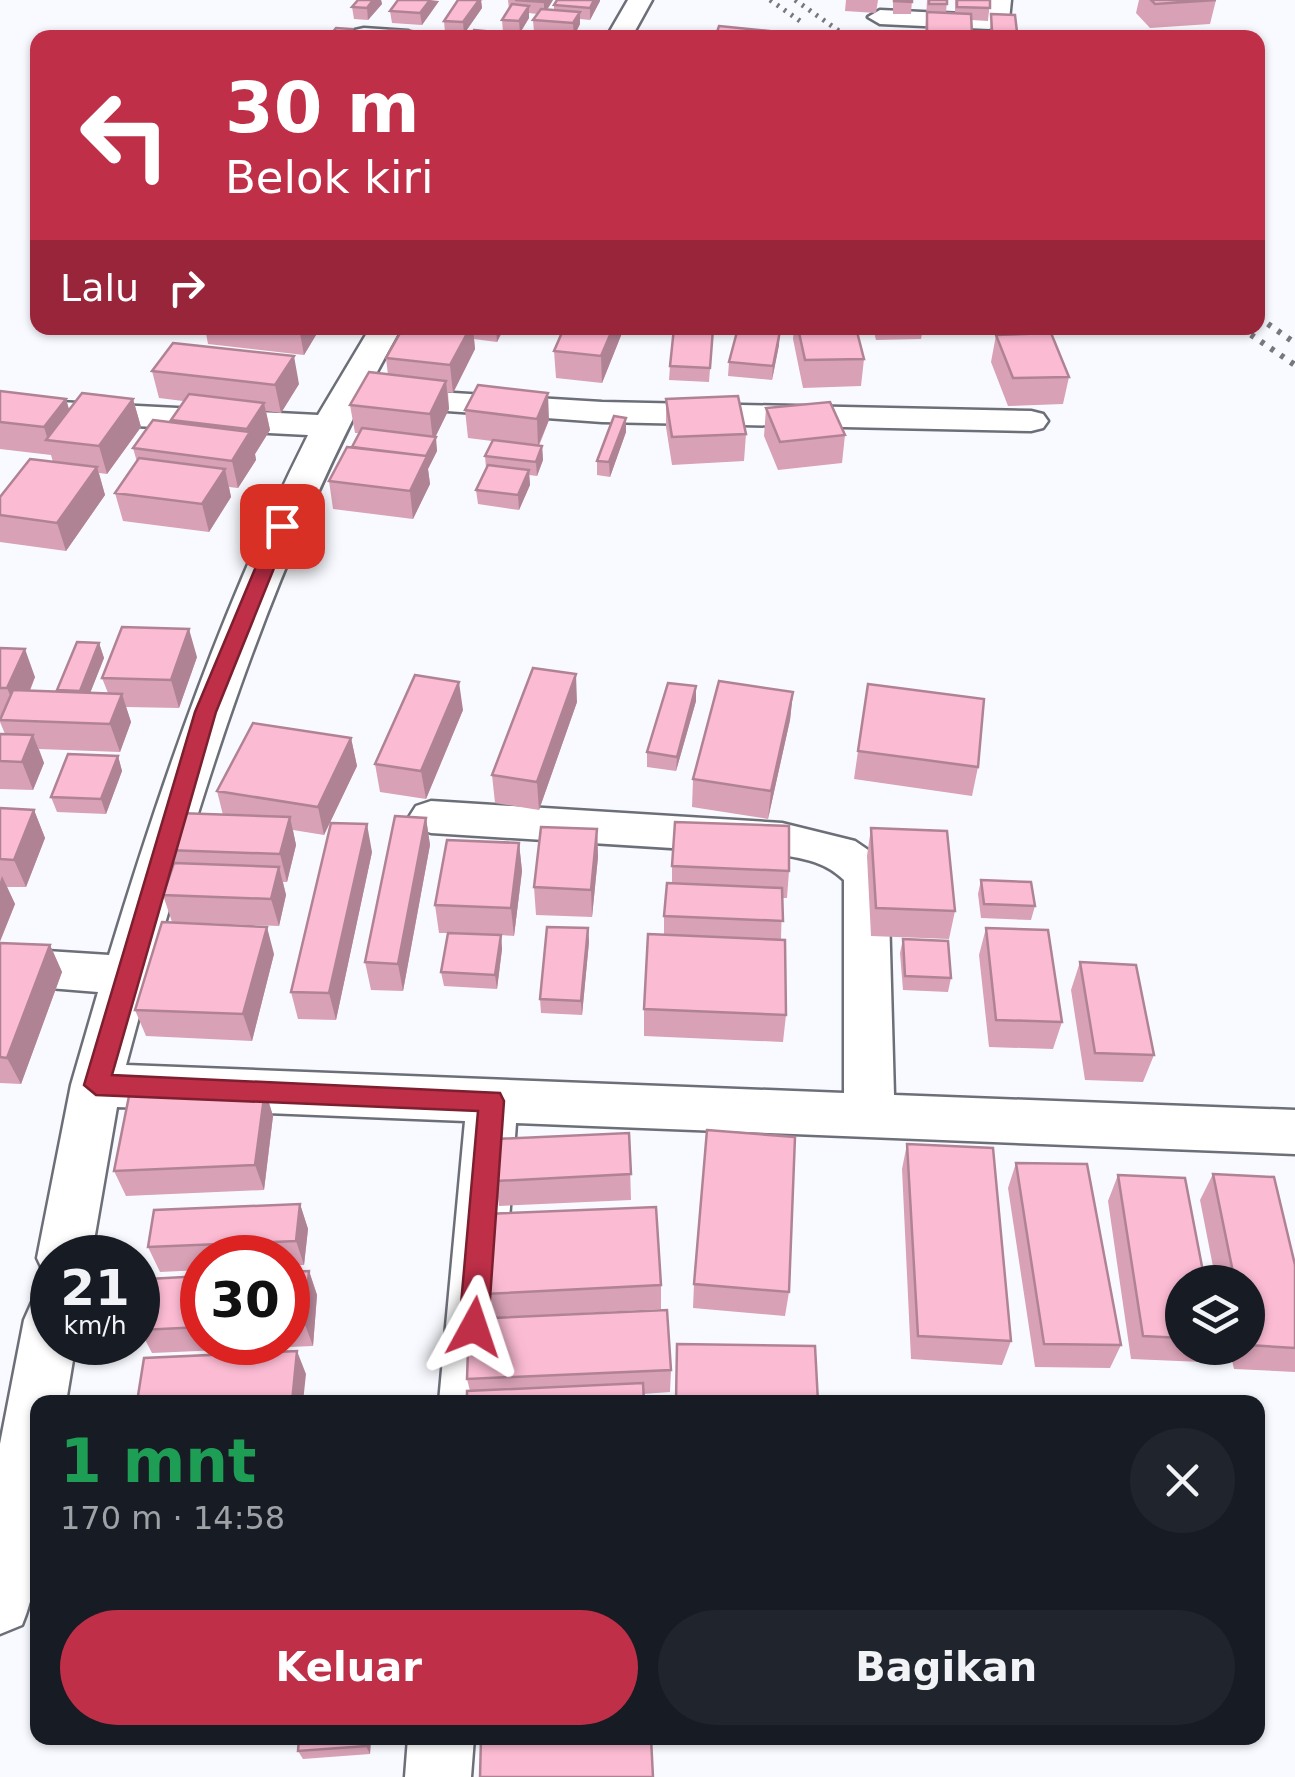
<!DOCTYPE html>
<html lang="id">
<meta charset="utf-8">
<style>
body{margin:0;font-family:"DejaVu Sans",sans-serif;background:#20242c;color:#f1f3f6;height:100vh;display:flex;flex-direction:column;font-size:38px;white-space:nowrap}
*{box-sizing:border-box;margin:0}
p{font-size:32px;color:#9ea1a6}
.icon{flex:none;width:55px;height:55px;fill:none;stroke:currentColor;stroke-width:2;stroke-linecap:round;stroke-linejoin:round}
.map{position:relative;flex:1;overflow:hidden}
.side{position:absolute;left:30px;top:1395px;width:1235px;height:350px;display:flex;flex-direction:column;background:#171b24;border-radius:20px;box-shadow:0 2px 8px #0004}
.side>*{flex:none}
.banner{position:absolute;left:30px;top:30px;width:1235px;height:305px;border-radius:20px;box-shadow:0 2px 8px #0004;background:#bf2f48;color:#fff;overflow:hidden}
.controls{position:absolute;left:1165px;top:1265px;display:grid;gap:20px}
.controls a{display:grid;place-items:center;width:100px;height:100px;border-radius:50%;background:#171b24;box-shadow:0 2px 8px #0004;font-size:50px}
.speed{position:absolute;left:30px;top:1235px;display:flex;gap:20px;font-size:50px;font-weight:700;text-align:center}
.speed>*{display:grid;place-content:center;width:130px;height:130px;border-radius:50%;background:#171b24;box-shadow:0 2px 8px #0004;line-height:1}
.speed small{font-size:25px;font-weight:400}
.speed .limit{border:15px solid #d22;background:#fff;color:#111}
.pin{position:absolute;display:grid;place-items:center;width:85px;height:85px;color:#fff;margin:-42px;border-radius:20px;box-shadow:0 5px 15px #0006}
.me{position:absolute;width:110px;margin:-55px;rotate:5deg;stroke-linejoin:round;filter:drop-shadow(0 0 8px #0008)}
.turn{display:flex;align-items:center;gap:35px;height:210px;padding:0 30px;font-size:45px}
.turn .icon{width:130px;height:130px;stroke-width:2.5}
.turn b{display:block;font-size:70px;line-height:85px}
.then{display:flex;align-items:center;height:95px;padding:0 30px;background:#0003;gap:20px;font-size:38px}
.round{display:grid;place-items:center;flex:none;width:105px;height:105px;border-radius:52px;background:#20242c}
.overview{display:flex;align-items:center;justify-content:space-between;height:170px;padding:0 30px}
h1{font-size:60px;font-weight:800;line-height:75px;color:#1e9e55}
.cta{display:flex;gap:20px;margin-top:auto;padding:20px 30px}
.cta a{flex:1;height:115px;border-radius:60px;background:#bf2f48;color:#fff;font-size:40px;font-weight:800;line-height:115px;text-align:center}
.cta a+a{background:#20242c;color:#f1f3f6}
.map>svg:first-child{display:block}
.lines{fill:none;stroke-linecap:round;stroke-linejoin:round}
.street-casing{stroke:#6c6f78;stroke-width:5}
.street{fill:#fff;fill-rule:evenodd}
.rail-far1{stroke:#77787c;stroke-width:5;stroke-dasharray:2.5 6;stroke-linecap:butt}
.rail{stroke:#77787c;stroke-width:6;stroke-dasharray:4 8;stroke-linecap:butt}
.wall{fill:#d8a1b5}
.shaded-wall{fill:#b08394}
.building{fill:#fbbbd3;stroke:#b08394;stroke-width:2.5}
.route{fill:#bf2f48;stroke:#7c1f2f;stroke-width:2.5}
</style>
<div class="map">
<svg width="1295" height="1777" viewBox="0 0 1295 1777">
<rect width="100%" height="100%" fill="#f9faff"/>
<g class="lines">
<defs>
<path id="street" d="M628 0H652L631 38H606Z
M987 0H1011L1009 20 989 29 880 24 868 17 880 10 985 15 989 12Z
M364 28 408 31 420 38H354L355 30Z
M370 328H401C268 565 196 804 126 1065L844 1093V880C825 862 806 859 782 855L431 833 416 828 409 817 416 806 431 801 782 823 855 841 874 854 888 876 894 1095 1295 1110V1154L516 1123 496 1402H439L465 1121 117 1107 91 1258H52V1278L45 1275 37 1258 71 1085 98 992 0 984V948L109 955C163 777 224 602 308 435L0 419V399L318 415Z
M389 389 602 402 1031 411 1043 414 1048 421 1043 428 1031 431 602 422 377 406 372 399 377 392Z
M52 1294V1342H76L66 1402H38C38 1474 50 1558 22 1625L0 1634V1444L24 1320 32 1302Z
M408 1738H474L471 1777H405Z"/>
</defs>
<use href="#street" class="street-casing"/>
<use href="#street" class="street"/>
<path class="rail-far1" d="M770 0 803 23
M795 0 849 38"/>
<path class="rail" d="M1258 317 1295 343
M1241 328 1295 365"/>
</g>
<path class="wall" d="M358 0H381L382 4 368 20 354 19 352 7Z
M458 0H483L481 1 482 8 464 34 445 33 444 21Z
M508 0H553L547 9 554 10V5L557 0H600V1L590 20 580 19V24L574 36 534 32 533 20 537 14 529 13V18L520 33 503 32 502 20 509 9Z
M846 0H878L876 13 845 11Z
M893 0H912L911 14H893Z
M927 0H947L946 13H955V0H990L988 21 971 20V38H925Z
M1139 0H1216L1210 24 1150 28 1136 13Z
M439 1 422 25 392 23 390 11Z
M991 14 1017 32 1016 38H990Z
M205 328H314L316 335 304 355 208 344Z
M403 328H504L497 342 474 339 475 349 453 393 448 392 449 409 435 437 437 451 428 469 430 484 413 519 333 509 329 481 352 447 359 433H355L350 405 388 375 386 358Z
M624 328 602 383 556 378 554 351Z
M718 328H779V345L772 380 728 376 729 362 736 334 718 333Z
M794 328H856L864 359 861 386 803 388 793 339Z
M873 328H923L921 339 876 340Z
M713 329 709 382 669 380 670 366Z
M996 335 1069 377 1063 404 1008 406 991 362Z
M152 371 299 384 281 413 266 411 270 430 255 454 256 460 238 488 229 487 231 497 209 532 123 521 115 493 137 462 133 448 171 422V420L183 401 159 398Z
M0 391 66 399 69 410 133 399 141 427 107 474 99 473 105 495 66 551 0 542V497L53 462 51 455 0 449Z
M666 399 746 434 744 461 672 465 666 427Z
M766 408 845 435 842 463 778 470 764 436Z
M465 410 549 420 539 446H542L543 460 537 476 529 475 530 485 519 510 478 504 476 490 486 468 485 456 492 441 468 438Z
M626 418V432L610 477 597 475V461Z
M99 643 104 658 90 693H108L102 678 197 657 179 708 126 707 131 722 120 752 39 749 44 763 33 790 0 789V734H5L0 722 1 716H0V648L35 677 30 691 58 692Z
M696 686V701L676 771 647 767V752Z
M793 692 790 720 768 819 692 807 693 779Z
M577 702 539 810 495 803 492 775Z
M463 710 426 799 380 792 375 764Z
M351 738 357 766 324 835 293 830 296 845 287 882H283L286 895 279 926 172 922 163 895 172 867 167 850 223 815 217 791Z
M858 751 978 767 972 796 854 779Z
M118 756 122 771 106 814 57 812 51 797Z
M0 808 34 810 45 838 26 887H7L15 904 0 942Z
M426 818 430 845 403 991 371 990 365 962Z
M871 828 955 911 949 939 871 936 867 856Z
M597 829 598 857 592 917 536 915 534 887Z
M519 843 522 871 514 936 501 935 502 949 497 989 444 986 441 972 448 933H439L435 905Z
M372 852 336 1020 298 1019 291 992Z
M672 866 789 871 787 898H782L781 940 786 1015 783 1042 644 1036V1009L664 935V916L672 884Z
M981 880 1035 906 1031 920 981 918 978 894Z
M588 928 589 942 582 1015 541 1013 540 999Z
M986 928 1062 1022 1053 1049 989 1047 979 955Z
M903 939 951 978 948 992 903 990 900 953Z
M0 943 50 945 62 972 21 1084 0 1083Z
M274 954 252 1041 146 1036 135 1010Z
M1080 962 1154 1055 1143 1082 1085 1080 1071 990Z
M265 1090 273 1116 264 1190 126 1196 114 1171Z
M629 1133 631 1200 499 1206 496 1181Z
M907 1144 1011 1341 1002 1365 911 1359 902 1169Z
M1016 1163 1121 1345 1110 1368 1035 1367 1008 1188Z
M1213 1174 1295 1265V1372L1234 1369 1229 1348H1248V1282H1216L1200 1200Z
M1118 1175 1182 1282V1348H1211L1202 1362 1131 1359 1108 1201Z
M300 1204 308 1229 304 1265 288 1266V1258H202V1270L160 1272 148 1247Z
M309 1271 317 1295 313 1346 152 1353 140 1330 202 1276V1342H288V1272Z
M694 1284 789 1292 785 1316 693 1308Z
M661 1285V1309L488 1318 485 1294Z
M671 1370 670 1392 643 1394 470 1391 467 1379Z
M371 1738 370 1754 303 1759 298 1751Z"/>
<path class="shaded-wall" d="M373 0H381L382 4 368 20 367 8Z
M430 0 439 1 422 25 420 13Z
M479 0H481L482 8 464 34 463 22Z
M545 0H553L544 15V2Z
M594 0H600V1L590 20V8Z
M529 6V18L520 33 519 21Z
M580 12V24L574 36 573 23Z
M299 328H314L316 335 304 355Z
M470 328H473L475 349 453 393 450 365Z
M496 328H504L497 342Z
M613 328H624L602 383 601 356Z
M780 331 779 345 772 380 773 366Z
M294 356 299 384 281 413 275 385Z
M446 381 449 409 433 442 430 414Z
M548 393 549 420 538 446 537 419Z
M66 399 74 426 48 440 44 427Z
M133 399 141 427 107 474 99 446Z
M264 403 270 430 255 454 256 460 238 488 232 461 248 434 247 429Z
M626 418V432L610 477 609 462Z
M436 437 437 451 428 469 430 484 413 519 410 491Z
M542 446 543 460 537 476 536 462Z
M97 467 105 495 66 551 57 523Z
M225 469 231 497 209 532 202 504Z
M529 470 530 485 519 510 518 495Z
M189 629 197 657 179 708 171 680Z
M99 643 104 658 85 706 80 691Z
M25 649 35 677 19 716 7 688Z
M576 674 577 702 539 810 537 782Z
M459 682 463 710 426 799 421 771Z
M696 686V701L676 771 677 757Z
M793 692 790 720 768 819 771 791Z
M122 694 131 722 120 752 110 724Z
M33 735 44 763 33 790 22 762Z
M351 738 357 766 324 835 318 807Z
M118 756 122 771 106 814 101 799Z
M34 810 45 838 26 887 14 860Z
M290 817 296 845 287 882 280 854Z
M426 818 430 845 403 991 398 964Z
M367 824 372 852 336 1020 329 993Z
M597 829 598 857 592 917 591 890Z
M519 843 522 871 514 936 511 908Z
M279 867 286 895 279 926 271 899Z
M2 876 15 904 0 941V882Z
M267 927 274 954 252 1041 243 1014Z
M588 928 589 942 582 1015 581 1001Z
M501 935 502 949 497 989 495 975Z
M50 945 62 972 21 1084 7 1058Z
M265 1090 273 1116 264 1190 255 1165Z
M300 1204 308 1229 304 1265 296 1241Z
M309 1271 317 1295 313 1346 304 1322Z
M297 1351 306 1374 303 1402H292Z
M366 1738H371L370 1754 366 1746Z"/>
<path class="building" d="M358 0H373L367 8 352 7Z
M398 0H430L420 13 390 11Z
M458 0H479L463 22 444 21Z
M515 0H545L544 2Z
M557 0H594L590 8 554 5Z
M894 0H912V2L894 1Z
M929 0H947V4H929Z
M957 0H990V8L957 7Z
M1151 0H1216L1155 4Z
M512 4 529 6 519 21 502 20Z
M541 9 580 12 573 23 533 20Z
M927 12 971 14 972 34 927 32Z
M991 14 1015 15 1017 32 992 31Z
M719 26 770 31 768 38H715Z
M336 28 352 29 345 38H328Z
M389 30 411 31 407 38H384Z
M474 30 514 34 511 38H470Z
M420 34 435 35 434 38H418Z
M526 35 557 38H525Z
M403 328H470L450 365 386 358Z
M564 328H613L601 356 554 351Z
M674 328 713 329 710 368 670 366Z
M738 328 780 331 773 366 729 362Z
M798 328H856L864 359 805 360Z
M1051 333 1069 377 1013 378 996 335Z
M173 343 294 356 275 385 152 371Z
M369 372 446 381 430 414 350 405Z
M478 385 548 393 537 419 465 410Z
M0 391 66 399 44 427 0 422Z
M82 393 133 399 99 446 46 440Z
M189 394 264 403 247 429 171 420Z
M738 396 746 434 672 437 666 399Z
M830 402 845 435 780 442 766 408Z
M614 416 626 418 609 462 597 461Z
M153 420 250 432 232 461 133 448Z
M362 428 436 437 426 456 352 447Z
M493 440 542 446 536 462 485 456Z
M347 447 427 456 410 491 329 481Z
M139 458 225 469 202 504 115 493Z
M30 459 97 467 57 523 0 515V497Z
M488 465 529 470 518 495 476 490Z
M122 627 189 629 171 680 102 678Z
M77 642 99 643 80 691 57 690Z
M0 648 25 649 7 688H0Z
M533 668 576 674 537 782 492 775Z
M415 675 459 682 421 771 375 764Z
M719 681 793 692 771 791 693 779Z
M668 683 696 686 677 757 647 752Z
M868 684 984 699 978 767 858 751Z
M13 690 122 694 110 724 0 720Z
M253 723 351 738 318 807 217 791Z
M0 734 33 735 22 762 0 761Z
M68 754 118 756 101 799 51 797Z
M0 808 34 810 14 860 0 859Z
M178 813 290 817 280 854 167 850Z
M395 816 426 818 398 964 365 962Z
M675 822 789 826V871L672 866Z
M331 823 367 824 329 993 291 992Z
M541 827 597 829 591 890 534 887Z
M871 828 947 831 955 911 876 908Z
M447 840 519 843 511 908 435 905Z
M174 863 279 867 271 899 163 895Z
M981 880 1031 882 1035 906 984 904Z
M667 883 782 888 783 921 664 916Z
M162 922 267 927 243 1014 135 1010Z
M547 927 588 928 581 1001 540 999Z
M986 928 1048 930 1062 1022 996 1020Z
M448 933 501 935 495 975 441 972Z
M648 934 785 940 786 1015 644 1009Z
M903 939 948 941 951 978 905 976Z
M0 943 50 945 7 1058 0 1057Z
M1080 962 1136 965 1154 1055 1095 1053Z
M265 1090 255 1165 114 1171 129 1096Z
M707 1130 795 1137 789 1292 694 1284Z
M629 1133 631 1174 496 1181V1139Z
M907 1144 993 1148 1011 1341 918 1336Z
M1016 1163 1087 1164 1121 1345 1044 1344Z
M1213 1174 1274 1177 1295 1265V1348L1248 1345V1282H1235Z
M1118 1175 1185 1178 1205 1282H1182V1338L1143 1336Z
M300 1204 296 1241 148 1247 154 1210Z
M656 1207 661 1285 485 1294V1214Z
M309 1271 304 1322 288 1323V1272Z
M202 1276V1327L140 1330 148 1279Z
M667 1310 671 1370 467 1379 469 1319Z
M677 1344 815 1346 818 1402H676Z
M297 1351 292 1402H137L144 1358Z
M643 1383 644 1402H467V1391Z
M299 1738H366V1746L298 1751Z
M481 1738H651L653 1777H480Z"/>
<path class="route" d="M282 521 291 526 216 712 112 1075 500 1093 504 1101 488 1327 483 1336 474 1340 464 1336 459 1327 478 1111 96 1095 84 1085 195 712 273 526Z"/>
</svg>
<div class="controls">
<a><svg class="icon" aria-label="layers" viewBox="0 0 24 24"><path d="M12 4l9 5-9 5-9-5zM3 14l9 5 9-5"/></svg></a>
</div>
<div class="speed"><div>21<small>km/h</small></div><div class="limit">30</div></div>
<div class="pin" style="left:282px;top:526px;background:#d93025"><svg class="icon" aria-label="arrive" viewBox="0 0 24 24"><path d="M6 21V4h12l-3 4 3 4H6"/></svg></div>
<svg class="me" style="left:474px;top:1327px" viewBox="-20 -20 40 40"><path d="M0-17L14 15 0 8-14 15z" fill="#bf2f48" stroke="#fff" stroke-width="4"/></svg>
<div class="banner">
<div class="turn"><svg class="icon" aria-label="left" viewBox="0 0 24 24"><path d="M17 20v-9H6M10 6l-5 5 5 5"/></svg><div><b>30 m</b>Belok kiri</div></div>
<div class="then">Lalu<svg class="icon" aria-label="right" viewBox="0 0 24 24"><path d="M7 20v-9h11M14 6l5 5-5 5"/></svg></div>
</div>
<section class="side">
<div class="overview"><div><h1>1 mnt</h1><p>170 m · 14:58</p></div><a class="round"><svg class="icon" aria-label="close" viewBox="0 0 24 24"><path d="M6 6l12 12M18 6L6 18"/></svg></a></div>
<div class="cta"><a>Keluar</a><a>Bagikan</a></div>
</section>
</div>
